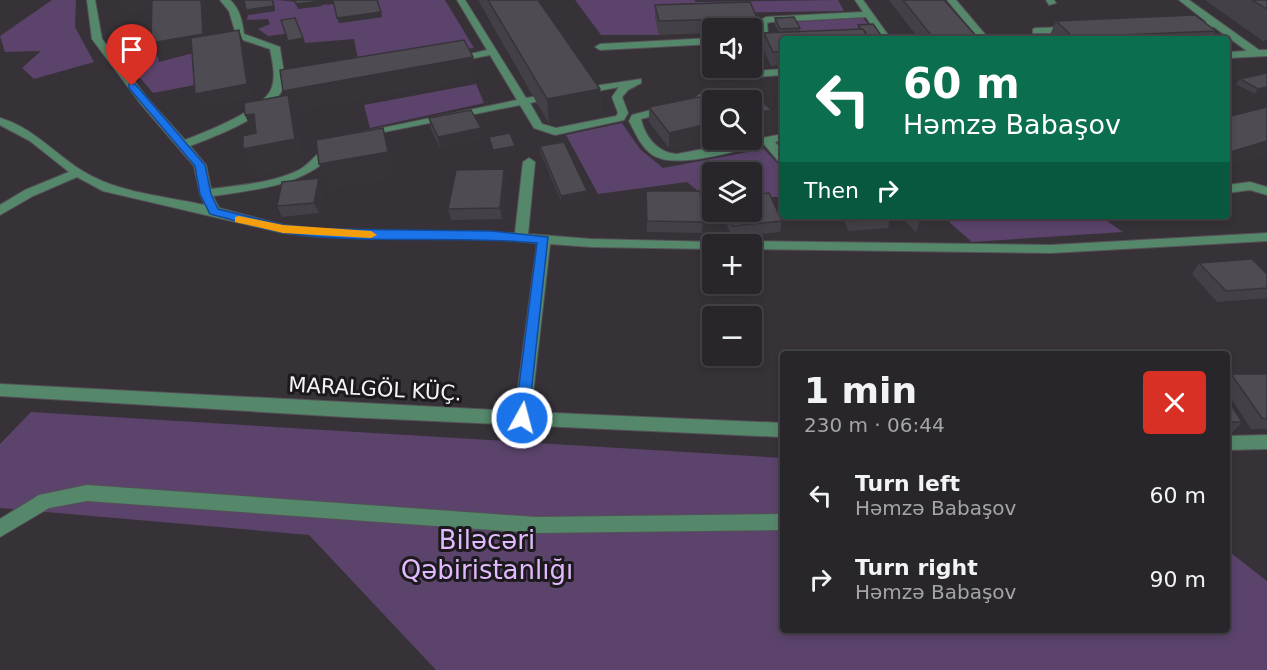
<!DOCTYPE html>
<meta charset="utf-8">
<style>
body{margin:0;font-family:"DejaVu Sans",sans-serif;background:#343236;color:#f1f3f6;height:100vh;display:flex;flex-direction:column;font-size:22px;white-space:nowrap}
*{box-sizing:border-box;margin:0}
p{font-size:20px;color:#a5a5a8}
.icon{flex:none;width:33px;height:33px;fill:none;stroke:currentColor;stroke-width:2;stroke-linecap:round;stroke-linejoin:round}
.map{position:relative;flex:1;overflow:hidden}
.side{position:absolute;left:780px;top:351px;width:450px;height:282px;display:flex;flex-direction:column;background:#28262a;border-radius:6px;box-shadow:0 3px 9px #0003,0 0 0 2px #444347}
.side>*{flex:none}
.banner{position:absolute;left:780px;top:36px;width:450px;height:183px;border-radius:6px;box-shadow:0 3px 9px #0003,0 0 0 2px #444347;background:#0b6e4f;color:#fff;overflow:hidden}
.fabs{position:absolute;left:702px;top:18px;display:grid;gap:12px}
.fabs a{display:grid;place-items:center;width:60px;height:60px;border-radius:6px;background:#28262a;box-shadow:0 3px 9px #0003,0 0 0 2px #444347;font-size:30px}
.pin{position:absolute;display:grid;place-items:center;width:51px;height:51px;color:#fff;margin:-62px -26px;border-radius:50% 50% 50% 0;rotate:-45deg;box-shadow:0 0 6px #0007}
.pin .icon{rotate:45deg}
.me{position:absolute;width:66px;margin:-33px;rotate:7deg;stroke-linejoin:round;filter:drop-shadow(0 0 4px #0008)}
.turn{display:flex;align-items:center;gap:21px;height:126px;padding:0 24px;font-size:27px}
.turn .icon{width:78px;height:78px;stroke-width:2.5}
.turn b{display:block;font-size:42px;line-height:51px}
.then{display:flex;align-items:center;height:57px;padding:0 24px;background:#0003;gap:12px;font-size:22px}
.round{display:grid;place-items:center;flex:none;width:63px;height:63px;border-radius:6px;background:#343236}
.overview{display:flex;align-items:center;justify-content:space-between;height:102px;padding:0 24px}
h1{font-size:36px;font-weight:800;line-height:45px}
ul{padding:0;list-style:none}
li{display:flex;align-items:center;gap:18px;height:84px;padding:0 24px}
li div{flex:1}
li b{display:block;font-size:22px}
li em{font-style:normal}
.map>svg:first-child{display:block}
.green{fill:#5b436b}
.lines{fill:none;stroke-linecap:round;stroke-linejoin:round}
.minor-casing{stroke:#555157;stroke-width:2}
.minor{fill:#55886b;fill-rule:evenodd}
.wall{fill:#444047}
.shaded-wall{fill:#373439}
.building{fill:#4f4b52;stroke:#373439;stroke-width:1.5}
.route{fill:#1a73e8;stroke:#114b97;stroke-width:1.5}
.slow{fill:#f59e0b}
.labels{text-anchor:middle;stroke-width:6;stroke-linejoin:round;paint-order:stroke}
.street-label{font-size:21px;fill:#f6f3f8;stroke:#1c1a1d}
.near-park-label{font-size:26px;fill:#e2b9fe;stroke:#1c1a1d}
</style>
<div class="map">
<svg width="1267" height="670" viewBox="0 0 1267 670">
<rect width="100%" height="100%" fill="#363238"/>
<path class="green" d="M52 0H76L75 27 94 62 34 79 22 68 41 51 5 52 0 36Z
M273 0C294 0 314 7 334 4L339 23 382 17 377 0H445L474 48 359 65 354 39 305 43 297 23 283 26 285 34 268 36 258 29 270 24 268 19 247 20 248 15 275 11Z
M575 0H694L696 2 838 0 844 11 655 14 659 35H601Z
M863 18 872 29 802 38 793 22Z
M157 51 159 62 197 52 200 84 153 93 124 59Z
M476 84 484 103 370 128 364 105Z
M622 123 640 149 663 168 764 149 783 169V197H752V172H712V196L703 195 687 182 598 194 566 135Z
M942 216H1100L1123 232 972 242Z
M31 412 783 458V630H1227V550L1267 581V670H436L309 535 0 508V444Z"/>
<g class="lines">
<defs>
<path id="minor" d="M87 0H95L102 39 148 99 185 140C206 132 266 109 272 87 276 75 272 60 270 49L237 38 229 11 220 0H230C240 9 242 21 244 34L280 47C281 60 287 77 282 90 270 116 216 136 190 146L206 165 211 189C240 185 273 183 299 170 311 164 323 143 337 146L339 148C307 186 259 189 213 196L219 208 283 225 319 229 515 233 523 162 529 158 535 162 528 234 591 239 717 242 718 244H712V249L591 247 550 244 531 412 783 423V437L346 417 0 396V384L515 411 537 243 491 239 319 237 283 233 103 191 77 177 33 196 0 215V205L25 190 69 172 30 141 0 125V118C32 127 54 153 81 170 117 193 164 196 205 205L200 194 194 166 140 103 92 39Z
M457 0H465L526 98 558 93V97L530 103 542 124 556 128 616 116 618 113 612 97 619 87 581 94 576 91 581 88 641 79V83L628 90 622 97 628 113 624 120 555 135 534 128 520 105 359 137V133L363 132 517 100 490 55 454 62 449 59 487 50Z
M855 0H863L891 39H881L866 17 771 22 767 23 768 36 764 40 752 42V36L760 33 757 22 766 17 863 12Z
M947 0H956L989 39H979Z
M1046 0H1054L1056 3 1049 5Z
M1179 0H1189L1259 50H1267V56L1227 58V52L1247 51 1214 27H1184V23L1207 22Z
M1036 28 1073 27 1078 30 1073 33H1033V29Z
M712 38V44L600 50 595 47 600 44Z
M716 68H735L753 71 783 69V75L753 77Z
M709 90 714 93 701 103 641 119C645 137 658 153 677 154L783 134V140L775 142 783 152V164L779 162 764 144C737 150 671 172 650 153 640 145 635 132 629 121L632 115 693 99Z
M1250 182 1267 187V195L1250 190 1227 193V185Z
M1267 233V241L1051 253 752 249V244H746L752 241 1051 245Z
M1267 435V449L1227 450V436Z
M87 485 536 517 783 514V530L536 533 87 501 49 508 0 537V519L39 495Z"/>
</defs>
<use href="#minor" class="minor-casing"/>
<use href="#minor" class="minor"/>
</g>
<path class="wall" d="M478 0H538L600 89 601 114 549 124Z
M889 0H944L979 39H919Z
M1205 0H1267V40L1263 41Z
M655 5 757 18 755 32H752V28H712V33L659 35 655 18Z
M775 18 800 28V32L857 29 858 25 881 35 880 39H783V65L771 66 762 47 764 33 779 32 774 23Z
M1056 21 1216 31 1212 39H1055L1050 35Z
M1240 79 1267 92 1255 94 1236 84Z
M748 87 771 110 769 125 752 129V100H712V138L669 148 649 122V107Z
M429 118 483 138 440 148 431 129Z
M540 146 587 197 561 201 540 151Z
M504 169 506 180 502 219 451 220 448 209Z
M323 189 319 213 282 217 277 206Z
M646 191 703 222 702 233 647 232Z
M722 212H752L782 221 780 232 732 237Z
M841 216H891V217L888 228 849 231Z
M900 216H952L949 223 916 232Z
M1199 263 1267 274V298L1217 302 1192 274Z
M1231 374H1267V429H1251L1227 392V379Z
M1227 399 1242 422 1232 433H1227Z"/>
<path class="shaded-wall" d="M118 0H176V7L125 14Z
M201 0H205L206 3 209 48 157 57 151 43Z
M273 0 275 11 248 15 246 10Z
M321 1 322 6 298 9 296 4Z
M381 12 382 17 339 23 337 18Z
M239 30 244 44 253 98 202 108 195 94Z
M303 38 305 43 289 46 288 41Z
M473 57 476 79 295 112 297 120 304 165 255 175 243 149 291 113 283 91Z
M1267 87V92L1255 94 1258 89Z
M600 89 601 114 549 124 547 99Z
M771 110 769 125 752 129V114Z
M254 114 265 139 256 141 245 115Z
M712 123V138L669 148V133Z
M383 128 395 178 329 190 319 164Z
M481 128 483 138 440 148 438 137Z
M1267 141V155L1227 167V153Z
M515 146 516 151 494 155 493 150Z
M504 169 506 180 502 219 500 208Z
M319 178 323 189 319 213 314 203Z
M587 191V197L561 201V196Z
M938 216H952L949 223 916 232 920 221Z"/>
<path class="building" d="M152 0H201L203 34 151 43Z
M244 0H272L274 6 246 10Z
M295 0H321V1L296 4Z
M333 0H377L381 12 337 18Z
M488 0H538L600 89 547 99Z
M903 0H944L979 39H934Z
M1252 0H1267V9Z
M750 2 757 18 659 21 655 5Z
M1195 15 1216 31 1073 37 1056 21Z
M794 17 800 28 780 29 775 18Z
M295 18 303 38 288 41 281 20Z
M873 24 881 35 867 36 863 29H861L858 25Z
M863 29 870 39H783V51L773 52 764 33Z
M239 30 247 84 195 94 191 38Z
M464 40 473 57 283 91 280 70Z
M1267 73V87L1258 89 1240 79Z
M748 87 771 110 752 114V100H712V123L669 133 649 107Z
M288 95 295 139 243 149V136L256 133 254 114 245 115 244 103Z
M1267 107V141L1227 153V117Z
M471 110 481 128 438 137 429 118Z
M383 128 388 152 319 164 316 140Z
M510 133 515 146 493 150 489 137Z
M564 142 587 191 561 196 540 146Z
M504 169 500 208 448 209 456 170Z
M319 178 314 203 277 206 282 182Z
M646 191H700L703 222 647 221Z
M769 193 782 221 733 226 728 212H752V195Z
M850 216H891V217L852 221Z
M915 216H938L920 221Z
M1252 259 1267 274V288L1226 291 1199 263Z
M1231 374H1267V419L1262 418Z
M1227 399 1242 422H1227Z"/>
<path class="route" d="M129 84H135L205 165 211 194 218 209 283 225 319 229 492 231 548 237 528 422H517L515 418 537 243C454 235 368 245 285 233 260 229 234 220 210 214L200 194 195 166 129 88Z"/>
<path class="slow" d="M239 216 283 225 371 231 377 235 371 238 283 233 235 222V217Z"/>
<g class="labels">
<g class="street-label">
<text transform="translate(375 389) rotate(3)" y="7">MARALGÖL KÜÇ.</text>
</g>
<g class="near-park-label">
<text x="487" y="549">Biləcəri<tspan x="487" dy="30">Qəbiristanlığı</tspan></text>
</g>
</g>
</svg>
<div class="fabs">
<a><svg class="icon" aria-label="sound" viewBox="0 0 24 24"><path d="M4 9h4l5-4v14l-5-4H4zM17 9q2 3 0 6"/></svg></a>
<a><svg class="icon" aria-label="search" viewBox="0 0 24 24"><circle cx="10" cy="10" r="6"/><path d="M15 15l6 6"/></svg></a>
<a><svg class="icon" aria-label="layers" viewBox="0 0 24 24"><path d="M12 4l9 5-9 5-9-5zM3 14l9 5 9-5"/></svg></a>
<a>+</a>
<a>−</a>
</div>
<div class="pin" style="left:132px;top:86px;background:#d93025"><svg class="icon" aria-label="arrive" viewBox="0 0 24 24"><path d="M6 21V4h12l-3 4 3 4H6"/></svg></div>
<svg class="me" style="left:522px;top:418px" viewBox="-20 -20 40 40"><circle r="17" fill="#1a73e8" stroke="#fff" stroke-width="3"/><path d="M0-11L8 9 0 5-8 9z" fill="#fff"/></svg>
<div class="banner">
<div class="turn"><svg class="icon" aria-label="left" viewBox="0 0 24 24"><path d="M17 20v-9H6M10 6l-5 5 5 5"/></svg><div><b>60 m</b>Həmzə Babaşov</div></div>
<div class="then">Then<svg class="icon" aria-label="right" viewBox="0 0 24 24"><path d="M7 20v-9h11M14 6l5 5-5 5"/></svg></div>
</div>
<section class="side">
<div class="overview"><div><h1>1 min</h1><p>230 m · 06:44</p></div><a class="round" style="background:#d93025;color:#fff"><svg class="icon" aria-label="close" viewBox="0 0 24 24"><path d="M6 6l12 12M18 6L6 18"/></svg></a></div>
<ul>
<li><svg class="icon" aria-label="left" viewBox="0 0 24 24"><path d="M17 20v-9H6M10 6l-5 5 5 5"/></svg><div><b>Turn left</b><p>Həmzə Babaşov</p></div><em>60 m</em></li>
<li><svg class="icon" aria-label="right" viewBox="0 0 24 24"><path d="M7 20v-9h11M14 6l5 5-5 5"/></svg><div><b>Turn right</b><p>Həmzə Babaşov</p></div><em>90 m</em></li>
</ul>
</section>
</div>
